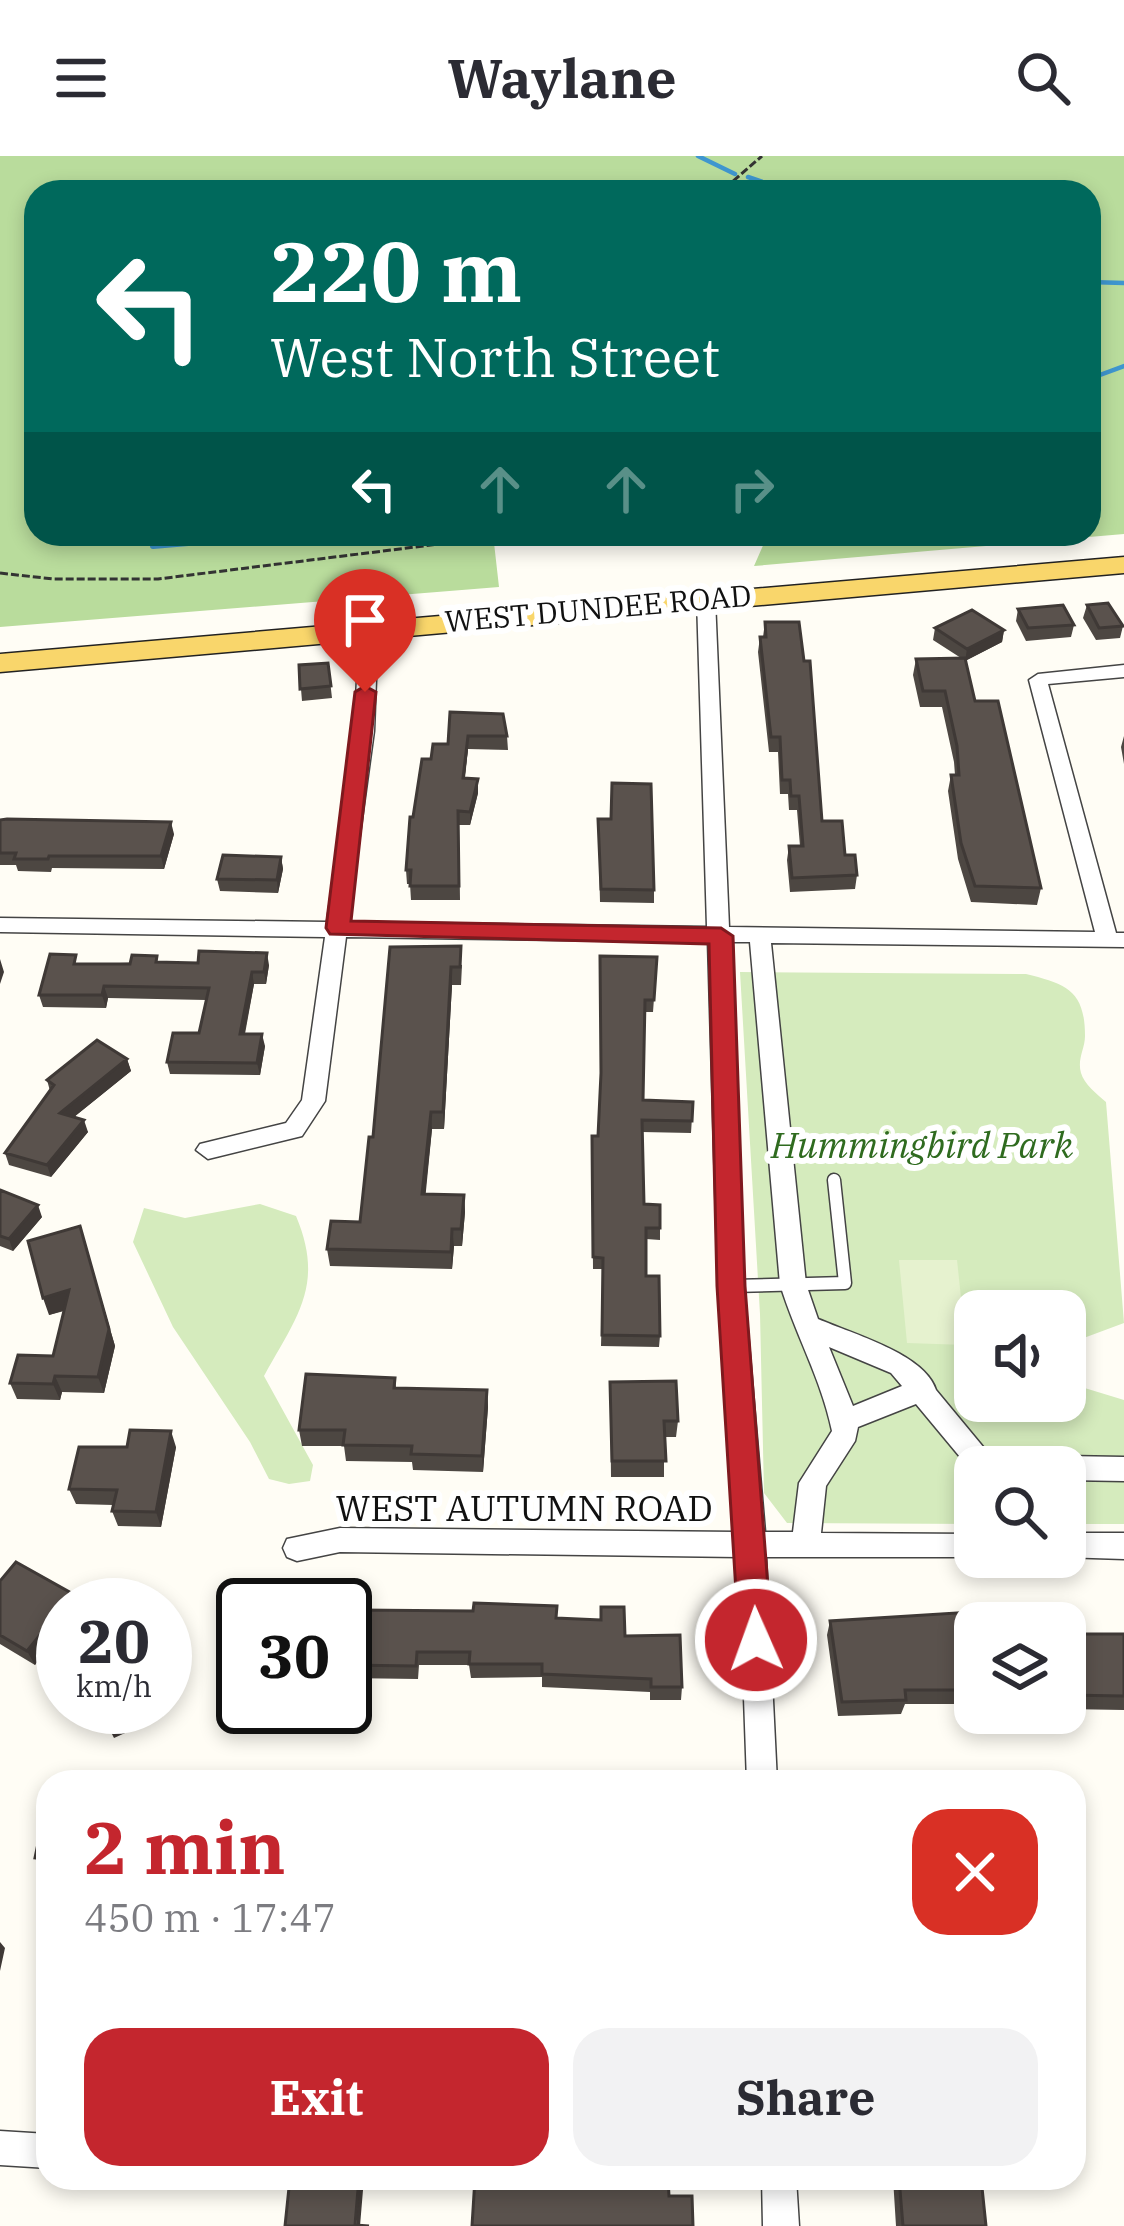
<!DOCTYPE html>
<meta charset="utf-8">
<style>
body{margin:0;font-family:"IBM Plex Serif",serif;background:#f2f2f3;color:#2b2b33;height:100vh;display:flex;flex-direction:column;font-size:45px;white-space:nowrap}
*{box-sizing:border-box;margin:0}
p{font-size:39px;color:#7c7c81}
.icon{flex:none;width:66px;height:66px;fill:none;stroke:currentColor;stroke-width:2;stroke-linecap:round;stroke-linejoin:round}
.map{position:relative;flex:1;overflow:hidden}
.side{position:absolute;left:36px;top:1614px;width:1050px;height:420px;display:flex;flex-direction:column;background:#fff;border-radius:36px;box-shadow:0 6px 18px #0003}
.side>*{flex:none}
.banner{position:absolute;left:24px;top:24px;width:1077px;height:366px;border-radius:36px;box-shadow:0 6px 18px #0003;background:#00695c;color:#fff;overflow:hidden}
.tools{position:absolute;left:954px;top:1134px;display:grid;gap:24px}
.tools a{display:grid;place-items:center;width:132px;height:132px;border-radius:24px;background:#fff;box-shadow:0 6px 18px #0003;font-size:60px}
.speed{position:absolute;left:36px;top:1422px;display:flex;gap:24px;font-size:60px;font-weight:700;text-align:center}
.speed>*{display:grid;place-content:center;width:156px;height:156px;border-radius:50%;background:#fff;box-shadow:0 6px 18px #0003;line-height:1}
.speed small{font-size:30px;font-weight:400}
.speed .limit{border:6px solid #111;border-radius:18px;background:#fff;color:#111}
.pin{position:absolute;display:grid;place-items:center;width:102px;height:102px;color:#fff;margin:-123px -51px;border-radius:50% 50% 50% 0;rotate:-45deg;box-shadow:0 0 12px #0007}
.pin .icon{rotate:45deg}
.me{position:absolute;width:132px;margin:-66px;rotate:358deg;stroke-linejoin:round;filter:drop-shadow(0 0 9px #0008)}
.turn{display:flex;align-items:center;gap:42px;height:252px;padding:0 48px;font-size:54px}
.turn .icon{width:156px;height:156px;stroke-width:2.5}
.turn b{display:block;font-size:84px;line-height:102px}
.lanes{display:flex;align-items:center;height:114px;padding:0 48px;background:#0003;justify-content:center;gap:60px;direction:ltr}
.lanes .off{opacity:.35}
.round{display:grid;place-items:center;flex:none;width:126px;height:126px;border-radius:36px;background:#f2f2f3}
.headline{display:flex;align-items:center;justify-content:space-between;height:204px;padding:0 48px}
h1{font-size:72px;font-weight:700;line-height:90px;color:#c4262e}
.cta{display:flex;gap:24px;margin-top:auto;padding:24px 48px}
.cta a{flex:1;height:138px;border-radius:36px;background:#c4262e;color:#fff;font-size:48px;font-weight:700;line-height:138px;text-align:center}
.cta a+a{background:#f2f2f3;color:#2b2b33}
header{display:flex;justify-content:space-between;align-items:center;height:156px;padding:0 48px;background:#fff;font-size:54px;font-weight:700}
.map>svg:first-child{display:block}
.green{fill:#d5ebbd}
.forest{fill:#b9dc9c}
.pitch{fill:#e6f2cf}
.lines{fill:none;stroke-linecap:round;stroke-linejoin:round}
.stream-far1{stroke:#3f96cf;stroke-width:4.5}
.stream{stroke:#3f96cf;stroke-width:6}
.lane-casing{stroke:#444;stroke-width:15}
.street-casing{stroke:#444;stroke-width:3}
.primary-casing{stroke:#222;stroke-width:3}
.path{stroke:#333;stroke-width:3;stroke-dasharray:8 3;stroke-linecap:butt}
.lane{stroke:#fff;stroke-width:12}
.street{fill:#fff;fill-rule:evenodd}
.primary{fill:#f9d66b;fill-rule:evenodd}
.wall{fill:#4d4742}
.shaded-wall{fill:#3f3936}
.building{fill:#5a524d;stroke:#3f3936;stroke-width:3}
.route{fill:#c4262e;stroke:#7f191e;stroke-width:3}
.labels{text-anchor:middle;stroke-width:12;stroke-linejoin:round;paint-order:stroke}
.far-street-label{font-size:30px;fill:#111;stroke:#fff}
.park-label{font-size:36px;font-style:italic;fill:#2f6b1f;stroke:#fff}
.street-label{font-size:36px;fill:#111;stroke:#fff}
</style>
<header><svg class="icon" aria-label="menu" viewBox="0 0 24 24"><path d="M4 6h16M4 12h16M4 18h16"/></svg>Waylane<svg class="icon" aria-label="search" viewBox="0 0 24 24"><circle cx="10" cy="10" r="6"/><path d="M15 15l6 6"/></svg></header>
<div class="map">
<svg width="1124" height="2070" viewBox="0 0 1124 2070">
<rect width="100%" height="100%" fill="#fffdf5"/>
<path class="green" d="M740 816 1026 818C1066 828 1085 834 1085 880 1085 893 1077 903 1081 917 1084 928 1097 938 1106 946L1124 1167 1081 1183 1065 1180V1155H975V1245H1065V1226L1124 1244V1368H1065V1311H975V1368L787 1367 764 1337 760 1158Z
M260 1048 296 1060C325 1129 297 1160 264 1220L313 1309 310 1325 289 1328 269 1323 250 1286 173 1171 133 1086 144 1052 185 1062Z"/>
<path class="forest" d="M0 0H1124V378L754 410 768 378H1089V36H36V143L31 153 36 156V378H493L499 431 0 471Z"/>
<path class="pitch" d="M899 1104H957L966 1189 907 1187Z"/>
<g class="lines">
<path class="stream-far1" d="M698 0 735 18
M748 21 786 34 841 36
M1089 126 1124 127
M1089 223 1124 210"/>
<path class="stream" d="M153 390 296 378"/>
<defs>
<path id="lane" d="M733 1130 845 1127 834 1024"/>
<path id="street" d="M706 438 715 443 729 771 1095 776 1029 524 1038 518 1124 509V521L1048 528 1116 777H1124V791L771 787 806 1128 818 1163C853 1178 925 1198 936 1234L989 1298 1043 1299 1054 1306 1065 1300 1124 1301V1325L1065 1324V1311H975V1319L916 1248 858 1271 855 1285 826 1330 821 1377 975 1378V1401H982H766L777 1626H747L739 1401 340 1396 297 1405 287 1401 283 1392 287 1383 340 1372 737 1376 718 1130 708 786 346 781 325 945 302 980 208 1003 196 994 200 988 286 967 302 944 325 781 0 776V762L327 766 354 575 360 473 369 468 378 473 374 575 348 766 707 771 697 443ZM729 786H750L780 1128C795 1178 821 1222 832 1275L799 1327 793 1376H765L744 1130ZM829 1191 891 1217 902 1230 853 1250Z
M1065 1377H1124V1403L1061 1401H1065Z
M0 1975 48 1978V2012L0 2009Z
M762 2022H796L799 2070H763Z"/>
<path id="primary" d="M1124 401V417L0 516V498Z"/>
</defs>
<use href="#lane" class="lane-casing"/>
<use href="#street" class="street-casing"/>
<use href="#primary" class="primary-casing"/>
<path class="path" d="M748 36 731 27 762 0
M0 417 53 423H158L520 378"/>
<use href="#lane" class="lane"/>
<use href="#street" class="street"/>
<use href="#primary" class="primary"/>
</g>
<path class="wall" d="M1087 449 1123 470 1120 482 1096 484 1083 462Z
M1018 453 1074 469 1071 481 1026 485 1016 465Z
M765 466 822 665 857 719 855 733 790 736 787 704 789 690H800L797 654H789L788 638H780L778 596H769L758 496 760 481H763Z
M935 472 1004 474 1002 486 965 505 975 545 1041 732 1037 749 971 746 958 703 948 635 951 619H955L954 606 942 551H920L913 519 916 503 961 502 933 484Z
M328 507 332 542 302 545 299 509Z
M450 556 507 580 508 594 468 593 465 622 478 623V637L470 669H459L460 744H411L410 728H407L406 714 413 661 431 603 448 588Z
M1124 580V608L1121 591Z
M598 663 654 734V747L600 746Z
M0 664 174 678 164 713 52 712 51 716 18 715 16 709H0Z
M281 701 283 713 278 737 220 735 217 723Z
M390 791 462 809 461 829H452L444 973H432L425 1038 464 1039 465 1056 462 1090H454L452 1113 330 1110 327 1093 360 1066 373 981Z
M657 801 653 856H645L643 944 693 946 691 977 642 976 644 1048 660 1049V1084L646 1083V1120L660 1180 659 1191 601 1190 603 1113H593L592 980H598Z
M159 806 269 809 266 828H254L245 878 265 890 260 919 170 918 167 906 199 877 206 844 108 842 106 852 43 851 39 839 79 808Z
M127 903 131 915 74 961 88 976 51 1021 9 1009 5 997 50 935 47 924Z
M0 1034 42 1061 13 1095 0 1090Z
M80 1070 115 1190 104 1237 62 1236 60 1244 17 1243 10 1227 53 1200 64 1155 49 1159Z
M395 1222 396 1232 487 1234 488 1251 483 1316 413 1314 412 1306 346 1305 344 1290H302L299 1274Z
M610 1226 678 1265 676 1281H664V1321H611Z
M127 1291H176L161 1371 118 1370 112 1355 113 1349 76 1348 69 1333Z
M0 1425 73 1438 78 1449H63L35 1509 0 1488Z
M1027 1456H1068L1073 1478H1124V1554L1065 1553V1467H1022Z
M556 1462 625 1480 682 1531 681 1544H650V1536L542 1531V1521L471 1522 469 1509H419L418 1523 345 1522V1477Z
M830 1465 975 1468V1548H905L901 1558 838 1560 827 1479Z
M243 1489V1551H295V1557H241L237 1544Z
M48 1640V1715H43L35 1702Z
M893 2022H981L986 2070H896Z"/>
<path class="shaded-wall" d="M1004 474 1002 486 965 505 967 493Z
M468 580V593L463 636V622Z
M478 623V637L470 669V656Z
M171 666 174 678 164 713 161 700Z
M281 701 283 713 278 737 277 724Z
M267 797 269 809 266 828 264 816Z
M0 803 4 816 0 828Z
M451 811 452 829 444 973 443 956Z
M252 816 254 828 242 890 240 878Z
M104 830 108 842 106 852 102 839Z
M262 878 265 890 260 919 257 907Z
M127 903 131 915 64 969 60 957Z
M431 956 432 973 424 1055 422 1038Z
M84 964 88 976 51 1021 47 1009Z
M464 1039 465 1056 462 1090 461 1073Z
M38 1049 42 1061 13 1095 9 1083Z
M80 1070 115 1190 104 1237 98 1221Z
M452 1073 454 1090 452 1113 451 1096Z
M69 1134 75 1151 49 1159 43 1142Z
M55 1220 62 1236 60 1244 53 1228Z
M487 1234 488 1251 483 1316 482 1300Z
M171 1275 176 1291 161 1371 156 1356Z
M73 1438 78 1449H64Z
M63 1450V1474L35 1509 27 1495Z
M69 1551H96L74 1560Z
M159 1551 163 1560 114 1582 109 1572Z
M0 1786 5 1792 0 1815Z
M359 2022H364L360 2070H356Z"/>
<path class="building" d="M1108 447 1123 470 1099 472 1087 449Z
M1063 449 1074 469 1028 472 1018 453Z
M972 454 1004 474 967 493 935 472Z
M765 466H799L804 505H810L822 665H842L845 699H855L857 719 792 722 789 690H803L799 640H791L790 624H782L780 581H771L760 481H766Z
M965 502 975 545H998L1041 732 975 730 961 687 951 619H959L957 590 945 535H923L916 503Z
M328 507 331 530 300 533 299 509Z
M450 556 503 558 507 580H468L463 622 478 623 470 656 458 655 459 730H410L411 714H406L410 661H413L422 603H431L433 588H448Z
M612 627 651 628 654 734 601 733 598 663H611Z
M0 664 7 663 171 666 161 700H49L48 703H14L16 697H0Z
M223 699 281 701 277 724 217 723Z
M461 790 460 811H451L443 956H431L422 1038 464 1039 461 1073H452L451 1096 327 1093 331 1065 360 1066 369 981H373L390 791Z
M199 795 267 797 264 816H252L240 878H262L257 907 167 906 173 877H199L209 832 104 830 102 839H39L50 798 76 799 74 808H130L132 799 157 800 156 806 198 807Z
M600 800 657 801 654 844H645L643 944 693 946 692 965 642 964 644 1048 660 1049V1072H646V1120H659L660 1180 602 1179 603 1102 593 1101 592 980H598L601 917Z
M97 884 127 903 60 957 84 964 47 1009 5 997 54 929 47 924Z
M0 1034 38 1049 9 1083 0 1080Z
M80 1070 109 1173 98 1221 55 1220 53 1228 10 1227 18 1199 53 1200 69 1134 43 1142 28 1085Z
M306 1218 395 1222 394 1232 487 1234 482 1300 411 1298 412 1290 343 1289 345 1274H299Z
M676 1225 678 1265H664L666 1305H612L610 1226Z
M130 1274 171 1275 156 1356 112 1355 117 1334 69 1333 79 1291H127Z
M16 1406 73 1438 27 1495 0 1479V1425Z
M474 1447 557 1450 556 1462 601 1464V1451H624L625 1480 680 1479 682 1531H651V1523L542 1518V1508H469L470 1496H417L416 1510 345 1509V1477H357L359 1454 473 1455Z
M972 1456 975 1468V1534H905L906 1544 842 1546 830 1465Z
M1027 1456H1068L1073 1478H1124V1540L1066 1539 1065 1467H1029Z
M243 1489V1544H237Z
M102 1551H159L109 1572Z
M48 1640V1703L35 1702Z
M290 2022H359L355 2069 369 2070H285Z
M475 2022H668L669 2040H692L693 2070H472Z
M899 2022H981L986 2070H903Z"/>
<path class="route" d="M365 530 376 536 351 765 721 772 733 780 745 1130 772 1484 767 1495 756 1499 744 1495 739 1484 717 1130 709 788 330 778 326 772 355 536Z"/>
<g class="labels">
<g class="far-street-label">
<text transform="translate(598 453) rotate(-5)" y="10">WEST DUNDEE ROAD</text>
</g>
<g class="park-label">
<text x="922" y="1002">Hummingbird Park</text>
</g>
<g class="street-label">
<text x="524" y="1365">WEST AUTUMN ROAD</text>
</g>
</g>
</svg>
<div class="tools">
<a><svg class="icon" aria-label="sound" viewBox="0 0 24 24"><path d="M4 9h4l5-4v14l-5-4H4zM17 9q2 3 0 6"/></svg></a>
<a><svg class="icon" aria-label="search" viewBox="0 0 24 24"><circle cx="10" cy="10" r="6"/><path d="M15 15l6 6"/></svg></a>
<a><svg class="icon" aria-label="layers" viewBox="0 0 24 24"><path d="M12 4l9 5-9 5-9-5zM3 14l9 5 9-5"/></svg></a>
</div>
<div class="speed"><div>20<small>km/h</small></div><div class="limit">30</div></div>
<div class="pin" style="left:365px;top:536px;background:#d93025"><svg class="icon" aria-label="arrive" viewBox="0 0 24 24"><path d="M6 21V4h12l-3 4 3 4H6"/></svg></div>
<svg class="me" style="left:756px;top:1484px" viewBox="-20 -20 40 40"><circle r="17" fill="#c4262e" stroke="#fff" stroke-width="3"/><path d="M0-11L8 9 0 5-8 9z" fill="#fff"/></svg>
<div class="banner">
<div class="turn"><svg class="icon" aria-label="left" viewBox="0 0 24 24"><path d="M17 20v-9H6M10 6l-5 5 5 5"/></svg><div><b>220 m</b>West North Street</div></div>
<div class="lanes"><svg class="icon" aria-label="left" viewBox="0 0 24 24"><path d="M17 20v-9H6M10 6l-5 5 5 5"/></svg><svg class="icon off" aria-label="ahead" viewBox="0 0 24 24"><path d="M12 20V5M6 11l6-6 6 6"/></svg><svg class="icon off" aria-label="ahead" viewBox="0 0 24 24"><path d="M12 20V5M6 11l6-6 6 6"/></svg><svg class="icon off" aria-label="right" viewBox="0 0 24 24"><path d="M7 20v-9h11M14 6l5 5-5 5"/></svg></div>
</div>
<section class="side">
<div class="headline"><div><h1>2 min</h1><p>450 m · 17:47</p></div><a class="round" style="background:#d93025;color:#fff"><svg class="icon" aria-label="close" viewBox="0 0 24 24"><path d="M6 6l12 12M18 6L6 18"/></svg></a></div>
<div class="cta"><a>Exit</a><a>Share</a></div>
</section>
</div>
